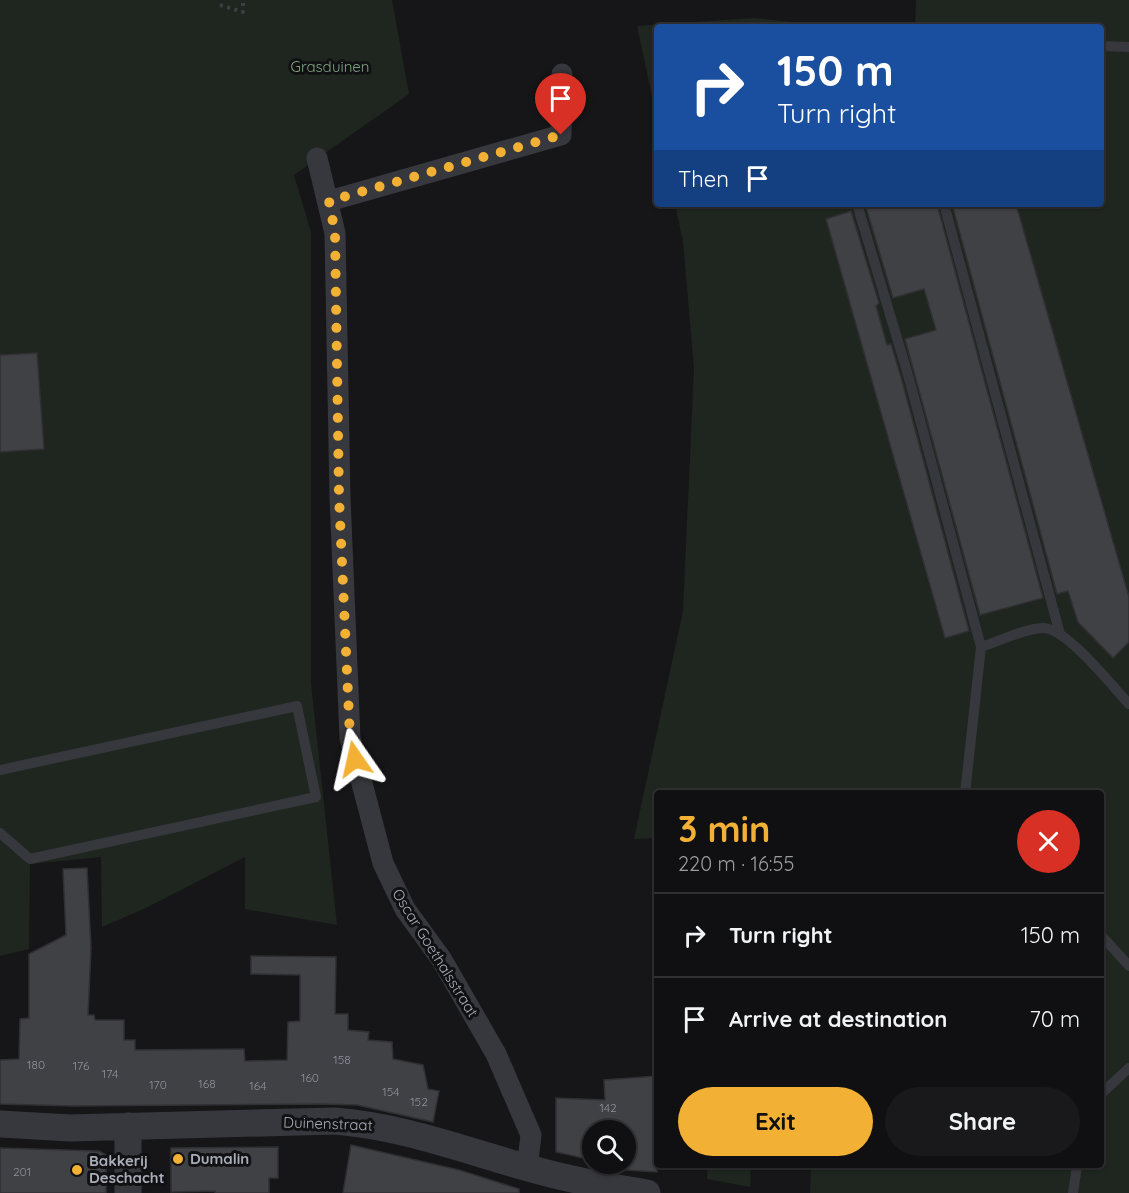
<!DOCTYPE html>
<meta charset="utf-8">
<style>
body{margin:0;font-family:Quicksand,sans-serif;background:#19191b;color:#f1f3f6;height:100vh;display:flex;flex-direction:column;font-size:22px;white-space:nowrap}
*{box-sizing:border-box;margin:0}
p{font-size:20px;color:#9c9d9f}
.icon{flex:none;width:33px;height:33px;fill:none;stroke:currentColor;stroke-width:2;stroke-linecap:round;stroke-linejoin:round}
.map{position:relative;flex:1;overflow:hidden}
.side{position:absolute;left:654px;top:790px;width:450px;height:378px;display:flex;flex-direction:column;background:#101012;border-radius:6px;box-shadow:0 2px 4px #0004,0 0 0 2px #303032}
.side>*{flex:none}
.top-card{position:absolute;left:654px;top:24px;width:450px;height:183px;border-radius:6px;box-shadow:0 2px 4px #0004,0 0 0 2px #303032;background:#1a4fa0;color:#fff;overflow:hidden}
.fabs{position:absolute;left:582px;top:1120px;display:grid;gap:12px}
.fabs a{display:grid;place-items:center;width:54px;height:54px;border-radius:50%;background:#101012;box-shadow:0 2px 4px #0004,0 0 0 2px #303032;font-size:30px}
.pin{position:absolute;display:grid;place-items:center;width:51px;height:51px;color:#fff;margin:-62px -26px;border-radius:50% 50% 50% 0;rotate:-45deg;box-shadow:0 0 6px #0007}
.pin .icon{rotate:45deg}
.me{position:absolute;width:66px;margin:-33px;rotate:349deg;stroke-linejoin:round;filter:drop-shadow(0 0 4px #0008)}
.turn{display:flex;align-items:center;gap:21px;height:126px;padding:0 24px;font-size:27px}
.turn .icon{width:78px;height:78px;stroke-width:2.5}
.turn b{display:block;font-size:42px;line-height:51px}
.then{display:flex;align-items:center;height:57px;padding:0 24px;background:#0003;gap:12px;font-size:22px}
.round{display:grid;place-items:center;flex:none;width:63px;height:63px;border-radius:32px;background:#19191b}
.head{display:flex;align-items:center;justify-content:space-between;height:102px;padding:0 24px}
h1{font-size:36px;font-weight:700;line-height:45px;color:#f2b134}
.action{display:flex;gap:12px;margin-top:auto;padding:12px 24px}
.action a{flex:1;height:69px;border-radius:36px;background:#f2b134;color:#111;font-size:24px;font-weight:700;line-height:69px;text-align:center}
.action a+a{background:#19191b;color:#f1f3f6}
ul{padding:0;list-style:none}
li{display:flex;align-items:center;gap:18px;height:84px;padding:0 24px;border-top:2px solid #303032}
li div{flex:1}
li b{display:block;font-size:22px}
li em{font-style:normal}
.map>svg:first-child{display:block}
.green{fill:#1e261f}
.building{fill:#404145;stroke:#303034;stroke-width:1.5;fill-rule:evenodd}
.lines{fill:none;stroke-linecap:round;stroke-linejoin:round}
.path{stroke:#3d3f44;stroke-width:4;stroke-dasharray:3 4.5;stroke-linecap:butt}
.service{stroke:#37383d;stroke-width:10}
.minor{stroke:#37383d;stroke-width:21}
.tertiary{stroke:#37383d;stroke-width:27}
.route{stroke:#f2b134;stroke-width:10;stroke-dasharray:0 18}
.poi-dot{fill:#f2b134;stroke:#111113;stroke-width:2}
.labels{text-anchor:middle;stroke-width:6;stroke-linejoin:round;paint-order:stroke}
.number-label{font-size:12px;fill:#8e929b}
.park-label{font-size:15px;fill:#7fa381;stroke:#111113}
.street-label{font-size:15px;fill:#a8adb8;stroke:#111113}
.poi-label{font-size:15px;font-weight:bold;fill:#a8adb8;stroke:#111113;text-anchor:start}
</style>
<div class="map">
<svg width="1129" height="1193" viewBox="0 0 1129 1193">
<rect width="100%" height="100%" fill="#161618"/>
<path class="green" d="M0 0H392L409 94 294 175 311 232V683L337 925 245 909V857L146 908 102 927 101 857 30 864 29 949 0 956Z
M916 0H1129V1193H810L811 1166H1101V794H657V907L653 838 634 839 683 611 694 368 683 242 675 204H1101V27H915Z
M754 18 819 25V27H657V119L637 26Z
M708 1166H751L750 1187 707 1179Z"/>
<path class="building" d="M878 204H937L1043 598 980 615 905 339 936 330 924 289 893 298 866 207Z
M952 204H1016L1129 597V642L1113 658 1078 622 1068 591 1057 594Z
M851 211 879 303 876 306 887 345 891 344 901 377 969 631 945 638 826 219Z
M37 353 44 449 0 452V355Z
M87 868 91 948 88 1015H94L95 1020H124V1040H135V1050L244 1049 245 1061 287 1060 288 1022 300 1021V975L251 974V956L336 957 335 1014H348V1030L369 1032 368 1040 392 1042 393 1059 423 1065 428 1089 439 1091 433 1122 357 1105 321 1104 73 1106 0 1104V1060L19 1059 20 1019 29 1018V954L66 935 63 869Z
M657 1076V1172L595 1168 592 1167V1160L556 1152V1098L605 1100 604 1080ZM592 1131H626V1164H592Z
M351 1145 459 1170 519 1189V1193H343Z
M278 1147V1178H269V1193H215V1191L171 1192V1148Z
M0 1148 99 1151 106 1155V1193H0Z"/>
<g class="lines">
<path class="path" d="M220 5 243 12V0"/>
<path class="service" d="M1101 46 1129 47
M857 204 908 375 981 647
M944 204 1060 634
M0 770 297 706 316 797 30 859 0 833
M965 794 981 647C1000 641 1023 629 1043 628 1067 628 1112 686 1129 704
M1101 935 1129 966
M1101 1094 1129 1068
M1073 1193 1077 1166"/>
<path class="minor" d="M317 158 335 233 340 497 350 738 383 863 405 909 442 960 496 1054 531 1135 527 1168
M329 201 561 135 562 74"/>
<path class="tertiary" d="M0 1124 70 1128 334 1121C401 1126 461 1149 525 1167 565 1179 606 1186 647 1193
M128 1193V1126"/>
</g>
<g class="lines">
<path class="route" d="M355 759 350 738 339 497 335 233 329 201 561 135"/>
</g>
<g class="poi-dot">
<circle cx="178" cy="1159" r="6"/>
<circle cx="77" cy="1170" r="6"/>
</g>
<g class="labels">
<g class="number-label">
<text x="342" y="1064">158</text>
<text x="36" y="1069">180</text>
<text x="81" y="1070">176</text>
<text x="110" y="1078">174</text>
<text x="310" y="1082">160</text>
<text x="207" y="1088">168</text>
<text x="158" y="1089">170</text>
<text x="258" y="1090">164</text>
<text x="391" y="1096">154</text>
<text x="419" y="1106">152</text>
<text x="608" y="1112">142</text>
<text x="22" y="1176">201</text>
</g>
<g class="park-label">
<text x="330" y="72">Grasduinen</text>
</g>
<g class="street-label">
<text transform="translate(435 953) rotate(58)" y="5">Oscar Goethalsstraat</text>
<text transform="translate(328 1124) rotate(2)" y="5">Duinenstraat</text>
</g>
<g class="poi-label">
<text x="190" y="1164">Dumalin</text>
<text x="89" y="1166">Bakkerij<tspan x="89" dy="17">Deschacht</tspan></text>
</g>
</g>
</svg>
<div class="fabs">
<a><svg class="icon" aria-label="search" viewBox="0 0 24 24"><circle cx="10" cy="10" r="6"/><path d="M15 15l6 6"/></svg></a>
</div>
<div class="pin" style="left:561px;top:135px;background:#d93025"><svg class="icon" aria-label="arrive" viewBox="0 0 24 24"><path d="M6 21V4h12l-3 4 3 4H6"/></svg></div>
<svg class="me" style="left:355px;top:759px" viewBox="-20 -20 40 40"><path d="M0-17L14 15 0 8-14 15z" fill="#f2b134" stroke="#fff" stroke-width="4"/></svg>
<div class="top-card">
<div class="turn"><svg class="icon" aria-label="right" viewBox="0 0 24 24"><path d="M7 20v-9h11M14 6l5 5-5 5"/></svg><div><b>150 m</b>Turn right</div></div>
<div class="then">Then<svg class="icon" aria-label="arrive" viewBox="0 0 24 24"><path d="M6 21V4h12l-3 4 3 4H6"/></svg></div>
</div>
<section class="side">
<div class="head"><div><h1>3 min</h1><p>220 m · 16:55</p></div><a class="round" style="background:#d93025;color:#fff"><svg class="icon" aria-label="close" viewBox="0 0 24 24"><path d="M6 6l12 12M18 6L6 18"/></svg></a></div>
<ul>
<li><svg class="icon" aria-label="right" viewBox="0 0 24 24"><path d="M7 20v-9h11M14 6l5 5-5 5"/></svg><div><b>Turn right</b></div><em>150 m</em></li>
<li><svg class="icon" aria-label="arrive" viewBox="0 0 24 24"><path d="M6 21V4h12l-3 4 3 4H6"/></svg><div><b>Arrive at destination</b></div><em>70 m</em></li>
</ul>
<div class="action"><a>Exit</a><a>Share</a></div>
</section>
</div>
